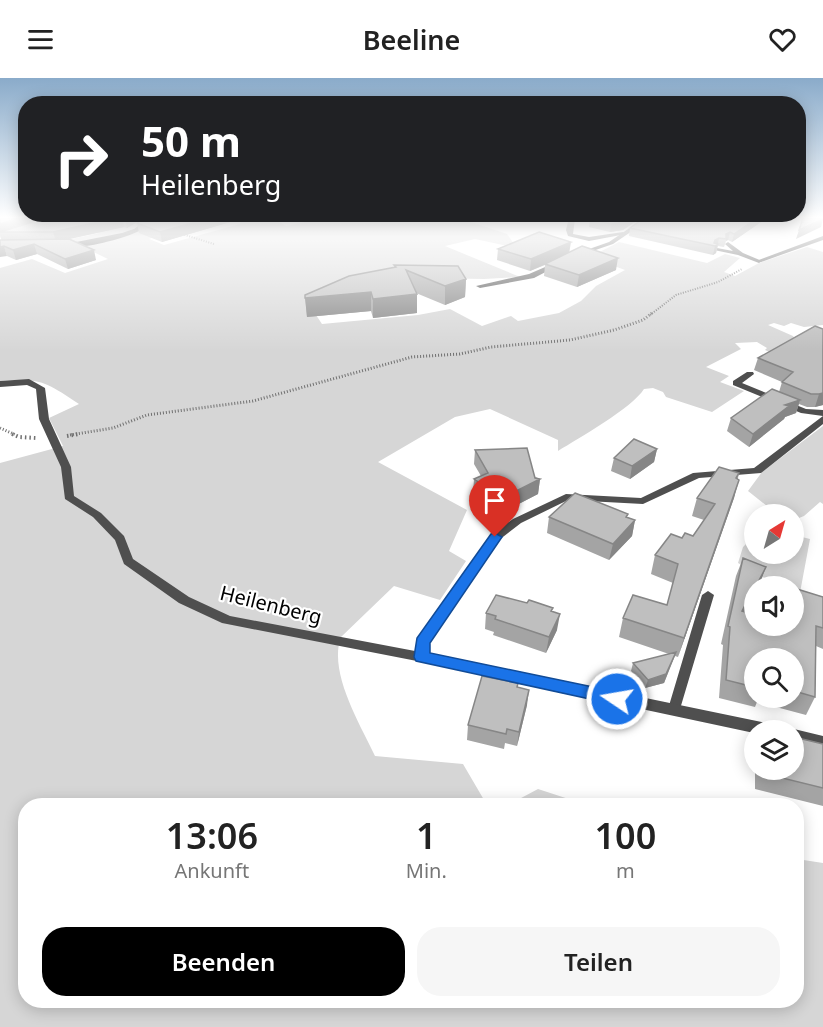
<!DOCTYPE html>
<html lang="de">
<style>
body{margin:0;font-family:"Noto Sans",sans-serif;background:#f6f6f6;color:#222;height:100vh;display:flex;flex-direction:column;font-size:22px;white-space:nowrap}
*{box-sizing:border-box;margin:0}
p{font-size:20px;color:#767676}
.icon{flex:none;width:33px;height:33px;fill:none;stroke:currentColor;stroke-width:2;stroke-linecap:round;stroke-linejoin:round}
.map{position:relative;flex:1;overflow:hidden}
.details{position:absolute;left:18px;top:720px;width:786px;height:210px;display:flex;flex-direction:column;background:#fff;border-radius:24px;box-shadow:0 3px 15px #0003}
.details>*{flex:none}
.top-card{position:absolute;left:18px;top:18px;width:788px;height:126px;border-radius:24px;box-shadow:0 3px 15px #0003;background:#202124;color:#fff;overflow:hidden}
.needle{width:39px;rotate:37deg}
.tools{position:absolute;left:744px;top:426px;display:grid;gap:12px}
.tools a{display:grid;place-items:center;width:60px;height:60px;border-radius:50%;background:#fff;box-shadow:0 3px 15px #0003;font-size:30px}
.pin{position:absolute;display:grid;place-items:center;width:51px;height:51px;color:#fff;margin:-62px -26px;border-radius:50% 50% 50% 0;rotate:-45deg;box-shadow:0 0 6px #0007}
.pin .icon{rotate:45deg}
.me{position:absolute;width:66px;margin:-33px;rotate:282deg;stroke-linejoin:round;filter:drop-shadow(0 0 4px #0008)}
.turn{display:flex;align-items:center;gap:21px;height:126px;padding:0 24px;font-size:27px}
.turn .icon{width:78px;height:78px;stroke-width:2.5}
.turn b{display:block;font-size:42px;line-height:51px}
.eta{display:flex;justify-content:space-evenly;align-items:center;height:102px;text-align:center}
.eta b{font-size:36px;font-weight:600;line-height:42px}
.primary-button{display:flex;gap:12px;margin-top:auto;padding:12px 24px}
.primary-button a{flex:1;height:69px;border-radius:24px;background:#000;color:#fff;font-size:24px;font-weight:600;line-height:69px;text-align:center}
.primary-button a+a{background:#f6f6f6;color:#222}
header{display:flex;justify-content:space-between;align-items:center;height:78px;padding:0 24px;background:#fff;font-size:27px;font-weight:600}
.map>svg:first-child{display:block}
.green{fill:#d6d6d6}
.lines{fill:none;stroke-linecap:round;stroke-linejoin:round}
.path-far2{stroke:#717171;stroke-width:2;stroke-dasharray:1 1.5;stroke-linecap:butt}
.path-far1{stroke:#717171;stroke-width:3;stroke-dasharray:1 2;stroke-linecap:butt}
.path{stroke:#717171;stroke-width:4;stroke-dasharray:1.5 3;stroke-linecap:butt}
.lane{fill:#4f4f4f;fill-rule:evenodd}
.street{fill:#4f4f4f;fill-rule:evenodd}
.wall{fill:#a4a4a4;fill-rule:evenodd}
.shaded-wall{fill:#868686}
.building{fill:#bfbfbf;stroke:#868686;stroke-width:1.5}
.route{fill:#1a73e8;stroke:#114b97;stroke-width:1.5}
.labels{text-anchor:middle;stroke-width:4.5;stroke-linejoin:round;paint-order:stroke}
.street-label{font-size:20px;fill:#000;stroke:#fff}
</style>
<header><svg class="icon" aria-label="menu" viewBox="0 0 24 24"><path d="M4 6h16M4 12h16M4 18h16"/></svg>Beeline<svg class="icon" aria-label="heart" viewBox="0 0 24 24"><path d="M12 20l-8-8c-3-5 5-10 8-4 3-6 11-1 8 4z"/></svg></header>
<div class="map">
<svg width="823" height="949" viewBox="0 0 823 949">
<rect width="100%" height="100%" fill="#fff"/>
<path class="green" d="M142 140 170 152 149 161 164 167 240 146 242 140H273L286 148 310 143 308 140H459L507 156 517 170 475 161 445 168 520 199 484 201 428 200 312 231 322 246 418 237 450 231 482 248 511 238 518 243 559 235 581 223 596 208 625 192 590 179 619 164 707 185 725 176 740 180 724 194 735 198 759 185 807 169 823 174V247L804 249 791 245 784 248 774 245 768 247 793 258 799 266 778 278 765 272 767 270 757 264 735 265 741 271 706 289 729 298 720 304 744 313 712 334 666 319 663 314 653 310 644 311C632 330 579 360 558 373V362L490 331 455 339 378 384 467 432 449 473 466 483 440 522 394 508 341 559C328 594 360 646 375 678L463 686 487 727 26 728V922H796L797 781 823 785V949H0V385L63 368 49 340 79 326C45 304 42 300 0 303V190L32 181 65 195 108 181 75 165 47 166 100 155 88 150Z
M823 348V426L820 424 804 438 794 442V436H777L748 413 762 394Z
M794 457 810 461 799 520 794 517V508H779L738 485 743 469 754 458V476H794Z
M538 711 587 727H508Z"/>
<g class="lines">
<path class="path-far2" d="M182 156 214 166
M650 237 676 217 718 204 742 191"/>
<path class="path-far1" d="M0 350 16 357
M70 357 113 350 147 337 253 323 412 279 460 276 491 269 570 262 614 252 643 242 652 235"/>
<path class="path" d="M12 356 19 359 36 360
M67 358 79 356"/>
<path class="lane" d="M569 140H575L573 156 589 159 623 154 626 156 589 163 568 158 566 152Z
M728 164 743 175 762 183 759 185 738 177 714 172 717 170 733 173 725 166Z
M747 294H753L754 296 742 305 806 331 823 332V338L801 335 733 307V303Z
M708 513 714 517 680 631 679 635 674 636 669 635 668 631 702 517Z"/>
<path class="street" d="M150 140H157C151 146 144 151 137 154 122 161 75 174 61 167L122 155 134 151Z
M656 140H667L638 149 613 166 578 178 575 176 609 164 634 147Z
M823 158V162L761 184 756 183Z
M559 183 562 185 561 186 534 200 480 210 476 208 529 196Z
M29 301 45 310 49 341 71 389 74 418 101 435 124 458 133 481 189 519 230 538 415 573 417 561 491 456 513 441 566 416 641 420 693 395 754 390 823 338V346L761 395 699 400 643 426 568 422 521 445 499 462 429 565V575L771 646 776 648 779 652H754V655L422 584 222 545 179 525 124 486 115 462 93 439 65 421 61 389 39 341 36 311 27 307 0 309V303Z
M794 651 823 658V670L794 663V652H789Z"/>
</g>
<path class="wall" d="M0 140H144L127 150 124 149 68 161 96 182 68 191 37 176 16 182 7 178 0 158Z
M244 140 162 164 139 155 137 145Z
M590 141 633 145 623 152 610 154 589 149Z
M761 144 732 164 728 162 726 163 724 169 718 168 716 175 713 177 629 158 630 150Z
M498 171 570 174 616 192 577 209 544 198 545 187 530 193 497 182Z
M394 187 466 201 465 219 445 227 416 215 417 235 373 240 371 233 307 239 305 217 394 189Z
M823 251V327L815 329H807L799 326 796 335 785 339 784 341 749 369 727 353 731 340 779 314 782 304 754 292 758 280Z
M657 371 654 384 630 401 611 393 614 380Z
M475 372 540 401 538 416 501 435 473 416 474 401 481 398 474 386Z
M739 395 734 420 678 579 675 578 664 605 645 610 631 593 633 585 669 576 619 559 623 540 667 527 673 505 651 496 655 477 682 460 693 458 704 442 692 438 697 420Z
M628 436 627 439 635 442 632 458 609 482 547 455 549 439Z
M743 480 745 534 794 548V519L797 511 823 519V571L816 568 815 619 806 637 757 624 755 629 719 620 723 567 721 566 736 498ZM754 580H794V620H754Z
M552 533 557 552 546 575 493 557 494 554 485 551 486 535Z
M518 605V610L527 627 517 668 505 665 504 671 467 662 468 647Z
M823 666V728L755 711V692H794Z"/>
<path class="shaded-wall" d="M18 140H52L0 154V146Z
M116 140H122L124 149 56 164 53 154Z
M125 140H144L127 150Z
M210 140H244L162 164 160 154Z
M629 140H647L633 145 623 152 610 154 611 146Z
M757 140H762L761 144 732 164 734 156Z
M823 141 821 149 796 161 799 152Z
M730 154 728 162 726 163V156Z
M719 160 716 175 713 177 715 168H713L715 162Z
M571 164 569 176 530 193 531 181Z
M34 166 37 176 16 182 13 172Z
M4 168 7 178 0 179V169Z
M94 172 96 182 68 191 65 181Z
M618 180 616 192 577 209 579 197Z
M466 201 465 219 445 227V208Z
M371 214V233L307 239 305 220Z
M417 216V235L373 240V221Z
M823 315V327L815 329 819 316Z
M800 322 796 335 785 339 784 341 749 369 753 356 785 327Z
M657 371 654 384 630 401 632 388Z
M540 401 538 416 501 435 502 420Z
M739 402 734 420 678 579 684 560Z
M635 442 632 458 609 482 613 466Z
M766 489 759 508H756Z
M754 510V516L735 552 742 533Z
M560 536 557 552 546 575 549 559Z
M676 574 664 605 645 610 648 602Z
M529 612 527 627 517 668 519 654Z"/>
<path class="building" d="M0 140H18L0 146Z
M45 140H116L53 154H0Z
M144 140H210L160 154 137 145Z
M592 140H629L624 144 611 146 590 141Z
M649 140H757L734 156 730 154 726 156V161L719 160 715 162 714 165 718 166 715 168 630 150 640 143Z
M803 140H823V141L799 152Z
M539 154 571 164 531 181 498 171Z
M69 161 94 172 65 181 34 166 13 172 4 168 0 169V162Z
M582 168 618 180 579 197 545 186Z
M394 187 458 188 466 201 445 208 406 192 417 216 373 221 371 214 305 220V217L349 198 396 189Z
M815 248 823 251V315L819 316H811L782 304 793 294 758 280Z
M772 311 800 322 785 327 789 328 753 356 731 340Z
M634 361 657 371 632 388 614 380Z
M527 370 535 400 540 401 502 420 474 401 488 395 475 372Z
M719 389 739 395 736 400 739 402 684 560 623 540 633 517 667 527 678 486 655 477 671 456 682 460 685 455 693 458 715 426 697 420Z
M575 415 628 436 626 439 635 442 613 466 549 439Z
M743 480 766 489 756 508H754V510L742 533 754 537V548H794V525L797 511 823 519V550L816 548 815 619 794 613V580H754V609L726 602 730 549 728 548Z
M496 517 527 525 529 522 553 530 551 533 560 536 549 559 495 541 496 538 486 535Z
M676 574 666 596 648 602 633 585Z
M482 598 518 605 517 609 529 612 519 654 507 651 506 656 468 647Z
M794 659 823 666V710L762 695V692H794Z"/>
<linearGradient id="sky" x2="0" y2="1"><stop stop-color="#8aabca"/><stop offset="0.51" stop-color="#fff"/><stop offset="1" stop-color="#fff" stop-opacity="0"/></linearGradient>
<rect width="823" height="273" fill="url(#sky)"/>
<path class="route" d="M495 455 502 459 430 565V575L617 614 623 616 625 621 623 625 617 627 416 583 414 579 417 560 491 456Z"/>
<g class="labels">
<g class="street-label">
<text transform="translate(271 527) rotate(14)" y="7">Heilenberg</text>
</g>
</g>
</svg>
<div class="tools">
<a><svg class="needle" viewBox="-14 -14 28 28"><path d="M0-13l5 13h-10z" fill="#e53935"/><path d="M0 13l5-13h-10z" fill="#767676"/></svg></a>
<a><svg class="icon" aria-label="sound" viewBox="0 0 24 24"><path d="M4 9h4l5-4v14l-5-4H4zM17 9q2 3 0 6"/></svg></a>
<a><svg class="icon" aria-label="search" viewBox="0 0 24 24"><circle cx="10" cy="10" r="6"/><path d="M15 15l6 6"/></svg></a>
<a><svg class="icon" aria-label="layers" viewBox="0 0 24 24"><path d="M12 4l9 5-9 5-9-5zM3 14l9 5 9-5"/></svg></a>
</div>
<div class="pin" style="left:495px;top:459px;background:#d93025"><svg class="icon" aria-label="arrive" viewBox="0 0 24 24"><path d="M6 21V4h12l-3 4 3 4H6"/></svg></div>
<svg class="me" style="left:617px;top:621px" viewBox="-20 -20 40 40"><circle r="17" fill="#1a73e8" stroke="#fff" stroke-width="3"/><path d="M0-11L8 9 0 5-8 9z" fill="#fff"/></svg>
<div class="top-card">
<div class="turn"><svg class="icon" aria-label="right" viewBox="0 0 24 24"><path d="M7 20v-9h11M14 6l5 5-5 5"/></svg><div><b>50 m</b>Heilenberg</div></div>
</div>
<section class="details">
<div class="eta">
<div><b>13:06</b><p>Ankunft</p></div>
<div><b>1</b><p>Min.</p></div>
<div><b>100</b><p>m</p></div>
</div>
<div class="primary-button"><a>Beenden</a><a>Teilen</a></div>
</section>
</div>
